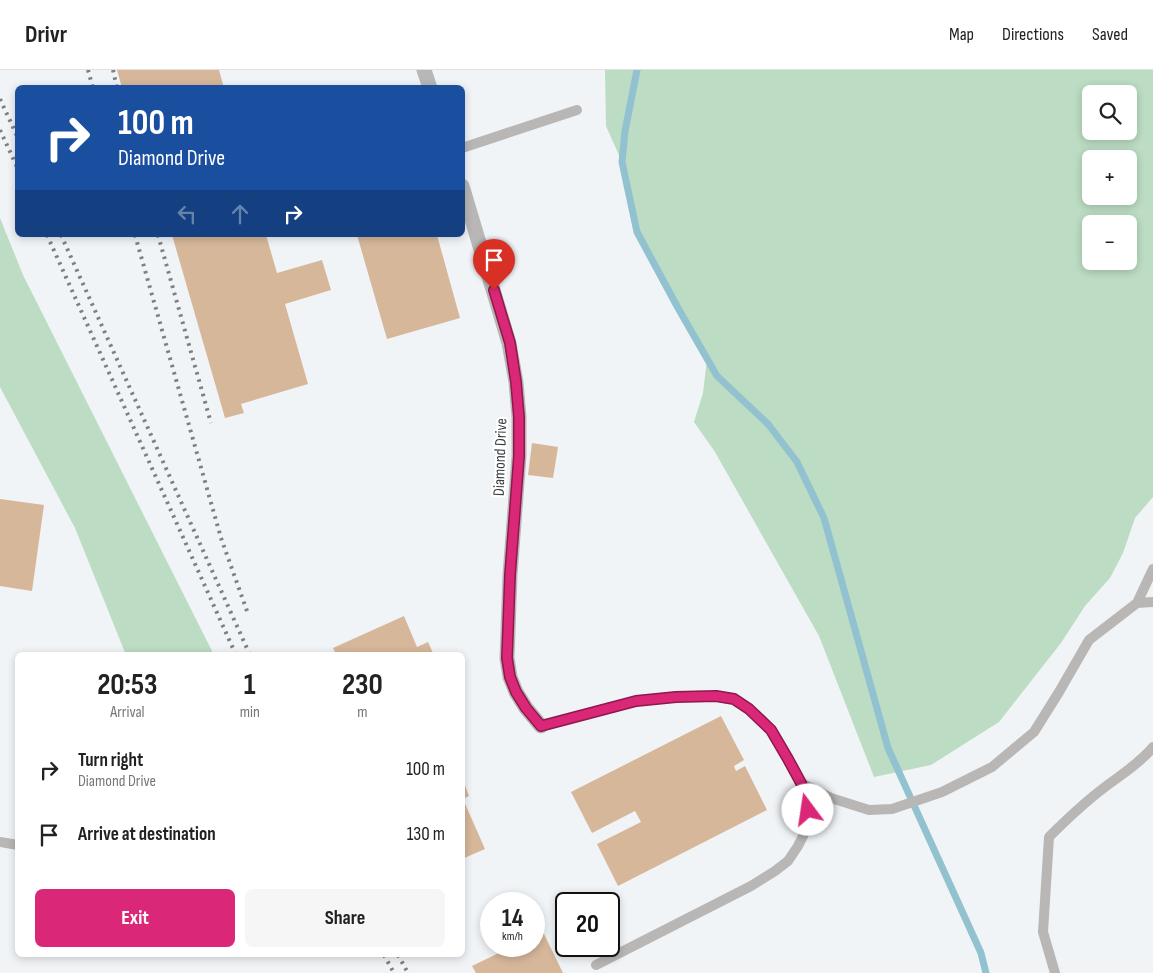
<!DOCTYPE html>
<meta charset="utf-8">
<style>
body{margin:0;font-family:"Sofia Sans Condensed",sans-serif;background:#f6f6f6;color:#222;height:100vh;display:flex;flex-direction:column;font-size:19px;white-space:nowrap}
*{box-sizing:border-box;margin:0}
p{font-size:16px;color:#767676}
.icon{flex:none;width:28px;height:28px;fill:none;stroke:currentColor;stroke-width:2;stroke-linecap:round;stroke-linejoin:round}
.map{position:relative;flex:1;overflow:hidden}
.details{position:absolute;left:15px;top:582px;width:450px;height:305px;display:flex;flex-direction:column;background:#fff;border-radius:8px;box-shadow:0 2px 8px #0003}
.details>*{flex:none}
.banner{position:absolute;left:15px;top:15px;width:450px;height:152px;border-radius:8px;box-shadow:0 2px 8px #0003;background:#1a4fa0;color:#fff;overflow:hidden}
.controls{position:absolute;left:1082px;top:15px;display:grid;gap:10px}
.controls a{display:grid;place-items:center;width:55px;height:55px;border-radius:8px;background:#fff;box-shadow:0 2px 8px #0003;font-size:25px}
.speed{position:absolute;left:480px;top:822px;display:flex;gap:10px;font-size:25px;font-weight:700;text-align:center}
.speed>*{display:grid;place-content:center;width:65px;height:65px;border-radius:50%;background:#fff;box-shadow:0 2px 8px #0003;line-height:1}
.speed small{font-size:12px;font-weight:400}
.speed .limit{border:2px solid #111;border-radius:8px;background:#fff;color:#111}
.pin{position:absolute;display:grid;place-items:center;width:42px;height:42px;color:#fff;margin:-51px -21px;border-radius:50% 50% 50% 0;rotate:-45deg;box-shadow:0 0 5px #0007}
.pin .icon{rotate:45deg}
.me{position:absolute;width:55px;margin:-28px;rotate:346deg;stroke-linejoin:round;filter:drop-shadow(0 0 4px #0008)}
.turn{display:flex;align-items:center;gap:18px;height:105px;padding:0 20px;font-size:22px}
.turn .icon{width:65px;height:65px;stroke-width:2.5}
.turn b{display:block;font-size:35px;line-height:42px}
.lanes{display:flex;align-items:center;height:48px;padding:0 20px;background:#0003;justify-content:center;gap:25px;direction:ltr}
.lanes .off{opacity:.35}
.eta{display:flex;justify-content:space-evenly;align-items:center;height:85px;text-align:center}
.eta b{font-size:30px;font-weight:700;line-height:35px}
.cta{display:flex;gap:10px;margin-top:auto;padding:10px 20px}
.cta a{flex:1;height:58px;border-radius:8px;background:#db2777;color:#fff;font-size:20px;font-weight:700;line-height:58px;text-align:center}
.cta a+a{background:#f6f6f6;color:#222}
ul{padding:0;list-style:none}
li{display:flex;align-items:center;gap:15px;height:65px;padding:0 20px}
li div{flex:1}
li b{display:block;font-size:19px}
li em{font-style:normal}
header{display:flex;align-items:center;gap:30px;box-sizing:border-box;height:70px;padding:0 25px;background:#fff;border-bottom:1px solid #e0e0e0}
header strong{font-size:24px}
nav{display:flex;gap:28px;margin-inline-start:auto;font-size:18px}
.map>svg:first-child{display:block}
.green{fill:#bcdcc3;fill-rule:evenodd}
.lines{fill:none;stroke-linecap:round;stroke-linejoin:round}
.stream{stroke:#92c2d0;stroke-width:7}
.building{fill:#d6b79a}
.service{stroke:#b8b7b6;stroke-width:10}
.minor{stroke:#b8b7b6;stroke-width:15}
.rail{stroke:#7d7f80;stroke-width:4;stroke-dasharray:2.5 5;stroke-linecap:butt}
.route-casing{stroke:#8e194d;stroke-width:12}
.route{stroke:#db2777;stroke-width:9}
.labels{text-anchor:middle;stroke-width:4.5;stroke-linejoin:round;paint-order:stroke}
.street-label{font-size:16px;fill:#3a3b3c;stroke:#fff}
</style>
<header>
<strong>Drivr</strong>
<nav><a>Map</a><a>Directions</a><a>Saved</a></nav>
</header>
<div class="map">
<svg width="1153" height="903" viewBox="0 0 1153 903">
<rect width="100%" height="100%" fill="#f1f4f7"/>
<path class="green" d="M605 0H1153V427L1135 448 1123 483 1110 508 1085 536 1061 573 999 652 931 695 874 707 819 566 715 382 694 352 703 323 707 289 678 238 637 162 622 92 606 56ZM1091 24H1129V61H1091ZM1091 89H1129V126H1091ZM1091 154H1129V191H1091Z
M0 148 23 205 214 585H126L75 458 0 317Z"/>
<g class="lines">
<path class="stream" d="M637 0 625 61 622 92 637 162 678 238 717 306 768 354 797 392 824 448 888 678 981 883 986 903"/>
</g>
<path class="building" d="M117 0H219L224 18H122Z
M172 165H266L277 203 322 190 331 220 285 234 308 314 241 334 244 343 225 348Z
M357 165H437L460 248 387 269Z
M532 373 558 377 553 408 528 405Z
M0 429 44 435 32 521 0 516Z
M404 546 417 577 428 572 433 583 427 585H336L333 578Z
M721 646 744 690 734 696 736 701 745 696 767 740 618 816 597 774 641 752 635 741 592 763 571 722Z
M465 715 469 726 463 729 485 779 462 789V716Z
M543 862 563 903H476L472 896 513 876H534V866Z"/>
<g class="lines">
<path class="service" d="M462 78 577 40
M1137 533 1153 499
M541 656 636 631 676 627 715 626 734 629 749 639 771 660 788 689 801 713 807 730 808 740 804 764 798 776 788 791 775 801 751 816 596 895
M801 713 831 728 869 740 892 739 942 722 992 697 1034 662 1059 622 1089 570 1137 533 1153 532
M0 772 18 775
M1055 903 1043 862 1049 767C1067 749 1085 732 1105 717 1121 705 1140 693 1153 677"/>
<path class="minor" d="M424 0 430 18
M462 116 509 273 516 312 519 347V386L510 505 507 588 510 607 516 622 526 638 541 656"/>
<path class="rail" d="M88 0 93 18
M113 0 117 18
M0 29 18 68
M0 60 18 99
M47 165 236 585
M61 165 250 585
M135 165 221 468 247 541
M158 165 211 353
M384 885 394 903
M398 885 408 903"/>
</g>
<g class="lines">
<defs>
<path id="route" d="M494 220 510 273 516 312 519 347V386L510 505 507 588 510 607 516 622 526 638 541 656 636 631 676 627 716 626 734 629 749 639 771 660 788 689 801 713 807 730 808 740"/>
</defs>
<use href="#route" class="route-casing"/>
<use href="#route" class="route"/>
</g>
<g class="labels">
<g class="street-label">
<text transform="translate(499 387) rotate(-88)" y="6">Diamond Drive</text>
</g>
</g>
</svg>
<div class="controls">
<a><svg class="icon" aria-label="search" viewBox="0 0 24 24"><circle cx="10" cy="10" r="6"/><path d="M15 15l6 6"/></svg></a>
<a>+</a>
<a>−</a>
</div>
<div class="speed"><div>14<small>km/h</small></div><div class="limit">20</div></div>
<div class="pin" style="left:494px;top:220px;background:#d93025"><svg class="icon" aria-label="arrive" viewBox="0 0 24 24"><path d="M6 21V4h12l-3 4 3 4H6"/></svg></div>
<svg class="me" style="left:808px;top:740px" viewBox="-20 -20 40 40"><circle r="19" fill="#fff"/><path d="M0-13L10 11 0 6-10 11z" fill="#db2777"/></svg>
<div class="banner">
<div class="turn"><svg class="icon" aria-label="right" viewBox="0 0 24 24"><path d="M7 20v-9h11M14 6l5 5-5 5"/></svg><div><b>100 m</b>Diamond Drive</div></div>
<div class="lanes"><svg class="icon off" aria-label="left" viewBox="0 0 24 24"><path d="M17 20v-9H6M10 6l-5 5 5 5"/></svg><svg class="icon off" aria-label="ahead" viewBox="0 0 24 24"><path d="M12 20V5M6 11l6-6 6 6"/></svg><svg class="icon" aria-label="right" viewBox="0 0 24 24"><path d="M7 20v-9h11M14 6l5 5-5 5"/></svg></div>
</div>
<section class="details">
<div class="eta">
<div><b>20:53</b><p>Arrival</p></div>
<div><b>1</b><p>min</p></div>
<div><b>230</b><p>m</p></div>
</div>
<ul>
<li><svg class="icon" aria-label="right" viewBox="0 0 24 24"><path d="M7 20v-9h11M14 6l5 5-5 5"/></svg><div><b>Turn right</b><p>Diamond Drive</p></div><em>100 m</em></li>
<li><svg class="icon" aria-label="arrive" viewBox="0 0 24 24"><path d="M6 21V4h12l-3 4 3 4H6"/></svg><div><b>Arrive at destination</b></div><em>130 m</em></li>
</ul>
<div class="cta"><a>Exit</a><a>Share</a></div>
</section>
</div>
